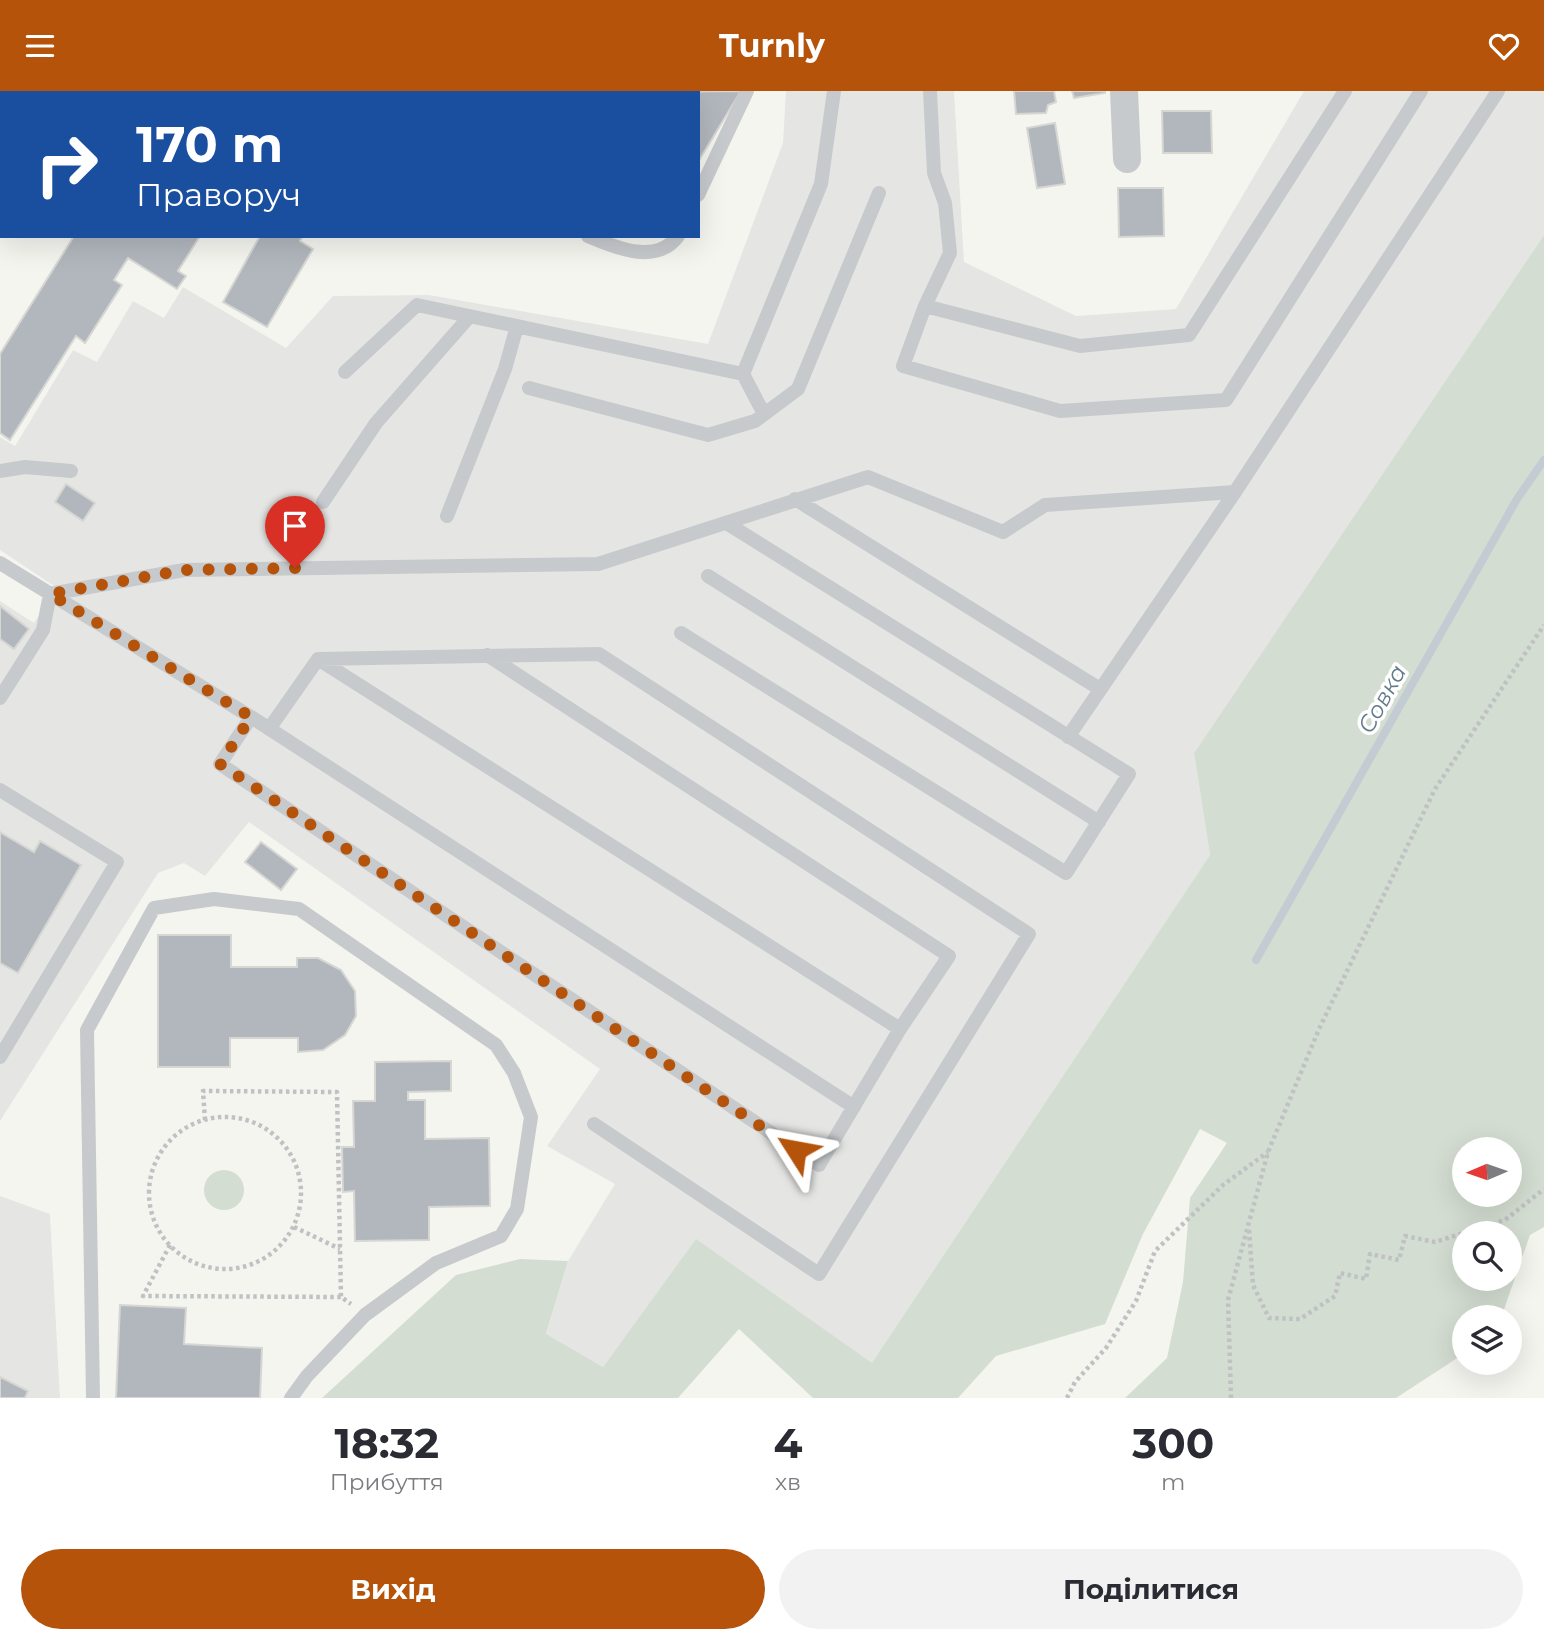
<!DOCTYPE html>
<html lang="uk">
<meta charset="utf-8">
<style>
body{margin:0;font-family:Montserrat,sans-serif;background:#f2f2f3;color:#2b2b33;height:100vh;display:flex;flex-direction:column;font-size:26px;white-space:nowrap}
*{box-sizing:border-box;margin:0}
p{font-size:23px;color:#7c7c81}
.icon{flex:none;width:38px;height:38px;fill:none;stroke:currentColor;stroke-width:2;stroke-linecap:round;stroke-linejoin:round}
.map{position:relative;height:1307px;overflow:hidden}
.details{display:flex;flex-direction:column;background:#fff;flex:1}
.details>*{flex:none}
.guide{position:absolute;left:0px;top:0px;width:700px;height:147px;box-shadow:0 7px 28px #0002;background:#1a4fa0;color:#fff;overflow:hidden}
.needle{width:46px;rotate:268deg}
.controls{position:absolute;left:1452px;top:1046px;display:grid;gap:14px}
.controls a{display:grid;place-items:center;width:70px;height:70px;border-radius:50%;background:#fff;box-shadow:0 7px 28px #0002;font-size:35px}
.pin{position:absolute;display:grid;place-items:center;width:60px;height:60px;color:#fff;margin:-72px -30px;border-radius:50% 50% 50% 0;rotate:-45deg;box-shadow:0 0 7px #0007}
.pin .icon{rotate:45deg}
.me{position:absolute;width:77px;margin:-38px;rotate:304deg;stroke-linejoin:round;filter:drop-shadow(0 0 5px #0008)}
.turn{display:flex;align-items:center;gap:24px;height:147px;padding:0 21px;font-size:32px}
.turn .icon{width:91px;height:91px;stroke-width:2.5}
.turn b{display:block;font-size:49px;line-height:60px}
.eta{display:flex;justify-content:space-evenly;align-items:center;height:119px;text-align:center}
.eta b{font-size:42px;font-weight:700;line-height:49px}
.cta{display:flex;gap:14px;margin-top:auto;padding:14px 21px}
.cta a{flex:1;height:80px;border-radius:42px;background:#b45309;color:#fff;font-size:28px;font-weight:700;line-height:80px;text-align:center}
.cta a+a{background:#f2f2f3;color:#2b2b33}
header{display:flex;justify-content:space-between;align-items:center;height:91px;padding:0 21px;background:#b45309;color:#fff;font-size:32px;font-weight:700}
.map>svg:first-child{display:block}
.built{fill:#e5e6e4}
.green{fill:#d4ddd1;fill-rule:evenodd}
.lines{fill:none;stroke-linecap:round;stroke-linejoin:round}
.stream{stroke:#c3ccd2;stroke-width:8}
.building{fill:#b1b7bd;stroke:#d6d6d3;stroke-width:2}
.primary-casing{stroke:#b9bcc0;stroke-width:40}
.path{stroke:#c0c1c3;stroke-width:4.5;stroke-dasharray:3.5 3.5;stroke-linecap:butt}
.service{stroke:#c7cacd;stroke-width:14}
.minor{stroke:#c7cacd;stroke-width:28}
.primary{stroke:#fff;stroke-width:38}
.route{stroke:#b45309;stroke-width:12;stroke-dasharray:0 21.6}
.labels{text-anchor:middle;stroke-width:7;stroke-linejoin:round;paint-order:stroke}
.water-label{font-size:23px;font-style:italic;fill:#617a8a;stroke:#fff}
</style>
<header><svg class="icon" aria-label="menu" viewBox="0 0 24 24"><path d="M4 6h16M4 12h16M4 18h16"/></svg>Turnly<svg class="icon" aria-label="heart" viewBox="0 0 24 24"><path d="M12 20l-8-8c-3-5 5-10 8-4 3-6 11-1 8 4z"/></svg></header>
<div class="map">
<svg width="1544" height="1307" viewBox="0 0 1544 1307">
<rect width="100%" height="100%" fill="#f5f5f0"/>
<path class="built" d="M786 0H954L964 171 1076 225 1176 218 1304 0H1544V144L1194 662 1210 764 872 1273 696 1149 603 1276 546 1244 568 1170 615 1093 547 1055 600 978 249 731 205 785 184 772 158 782 0 1030V510L34 532 57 497 0 459V346L15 355 73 259 97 271 133 210 164 227 183 196 286 257 333 205 429 204 708 253 783 52Z
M0 1105 50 1123 60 1307H0Z"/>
<path class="green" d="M1544 144V1136L1530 1144 1501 1227H1465V1262L1396 1307H1125L1167 1267 1183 1191 1190 1107 1227 1052 1200 1038 1143 1143 1105 1233 996 1265 958 1307H813L739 1238 678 1307H322L456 1184 520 1168 568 1170 546 1243 603 1276 696 1148 872 1272 1210 764 1194 662ZM1465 1059H1510V1104H1465ZM1465 1143H1510V1188H1465Z
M204 1099a20 20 0 1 1 40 0a20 20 0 1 1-40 0Z"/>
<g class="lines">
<path class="stream" d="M1256 869 1517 408 1544 369"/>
</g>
<path class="building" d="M201 0H266L200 2Z
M741 0 698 71V2L656 1Z
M1014 0H1054L1056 11 1048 14 1046 22 1016 23Z
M1072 0H1105V2L1074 7Z
M1162 20H1211L1212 62H1163Z
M1055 32 1065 93 1037 97 1027 37Z
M1118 97H1163L1164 145 1119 146Z
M74 145H200L178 180 186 185 177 198 128 167 114 189 122 194 85 252 76 245 10 349 0 342V263Z
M260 145H303L300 150 313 158 267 236 223 211Z
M66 393 95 412 83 430 55 411Z
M0 515 29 538 14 558 0 548Z
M0 741 34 761 40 750 81 774 18 882 0 872Z
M261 751 297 778 281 799 245 771Z
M158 844H231V876H297V867H318L341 879 355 900 356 925 345 944 323 959 298 961V947H230V976H158Z
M451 970V1000L408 1001V1009H425V1048L489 1047 490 1115 429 1116V1149L355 1150 354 1100 343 1101 342 1056H354L353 1010H375V971Z
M120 1214 186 1217 184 1253 262 1257 260 1307H116Z
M0 1286 28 1300 25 1307H0Z"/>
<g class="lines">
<defs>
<path id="primary" d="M30 2 31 0
M0 48 2 45"/>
</defs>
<use href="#primary" class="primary-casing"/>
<path class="path" d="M149 1102a76 76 0 1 1 152 0a76 76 0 1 1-152 0Z
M205 1029 203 1000 337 1001 341 1206 351 1213
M294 1136 340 1158
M1249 1139 1253 1194 1269 1227 1300 1228 1335 1205 1340 1182 1366 1188 1370 1163 1399 1169 1405 1145 1435 1151 1505 1129 1544 1098
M170 1154 143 1205 341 1206
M1067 1307 1075 1291 1106 1257 1136 1210 1155 1160 1223 1094 1268 1061
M1231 1307 1228 1209 1268 1061 1319 938 1435 698 1544 534"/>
<path class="service" d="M393 0 395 2
M1345 0 1189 244 1080 255 925 215 903 275 1060 320 1226 309 1421 0
M453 2 454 0
M698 104 747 0
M588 145C614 156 656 175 678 145
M925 215 950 162 945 112 934 82 930 0
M345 281 417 214 743 283 821 93 834 0
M743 283 764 323
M529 297 708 344 755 330 798 298 879 102
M0 380 25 376 71 380
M795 408 1100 598
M323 411 376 332 470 225
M447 425 505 278 517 235
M0 472 251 626 854 1016
M708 485 1099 731
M50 503 184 479 598 473 868 386 1003 441 1045 414 1235 401
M681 542 1066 782 1129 683 728 433
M318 568 599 563 1029 843 819 1183 594 1033
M318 568 900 938
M0 607 43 539 50 503
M251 626 220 673 819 1074 900 938 949 865 487 564
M269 638 318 568
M1068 646 1235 401 1498 0
M0 699 117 771 0 966
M93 1307 87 939 154 817 214 808 299 818 496 954 514 982 531 1026 517 1118 501 1145 436 1172 365 1224 307 1285 291 1307"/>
<path class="minor" d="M1124 0 1127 68"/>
<use href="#primary" class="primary"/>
</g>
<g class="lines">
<path class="route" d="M295 477 184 479 50 503 251 626 220 673 796 1059"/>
</g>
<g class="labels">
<g class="water-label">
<text transform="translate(1382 608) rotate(-61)" y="8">Совка</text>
</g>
</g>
</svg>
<div class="controls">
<a><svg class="needle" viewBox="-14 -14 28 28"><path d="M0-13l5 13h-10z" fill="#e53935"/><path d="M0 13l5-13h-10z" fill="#7c7c81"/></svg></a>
<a><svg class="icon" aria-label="search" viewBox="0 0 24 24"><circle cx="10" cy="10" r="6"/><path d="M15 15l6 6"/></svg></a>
<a><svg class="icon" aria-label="layers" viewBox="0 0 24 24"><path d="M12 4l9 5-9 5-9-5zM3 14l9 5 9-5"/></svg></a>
</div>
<div class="pin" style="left:295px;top:477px;background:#d93025"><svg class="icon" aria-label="arrive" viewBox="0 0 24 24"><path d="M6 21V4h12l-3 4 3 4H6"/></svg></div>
<svg class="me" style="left:796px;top:1059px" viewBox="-20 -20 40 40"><path d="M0-17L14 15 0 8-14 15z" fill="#b45309" stroke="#fff" stroke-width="4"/></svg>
<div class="guide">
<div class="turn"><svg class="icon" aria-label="right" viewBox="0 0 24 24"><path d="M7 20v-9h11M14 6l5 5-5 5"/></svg><div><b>170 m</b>Праворуч</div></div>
</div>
</div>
<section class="details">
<div class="eta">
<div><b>18:32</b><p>Прибуття</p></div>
<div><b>4</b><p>хв</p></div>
<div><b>300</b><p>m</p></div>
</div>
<div class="cta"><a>Вихід</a><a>Поділитися</a></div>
</section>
